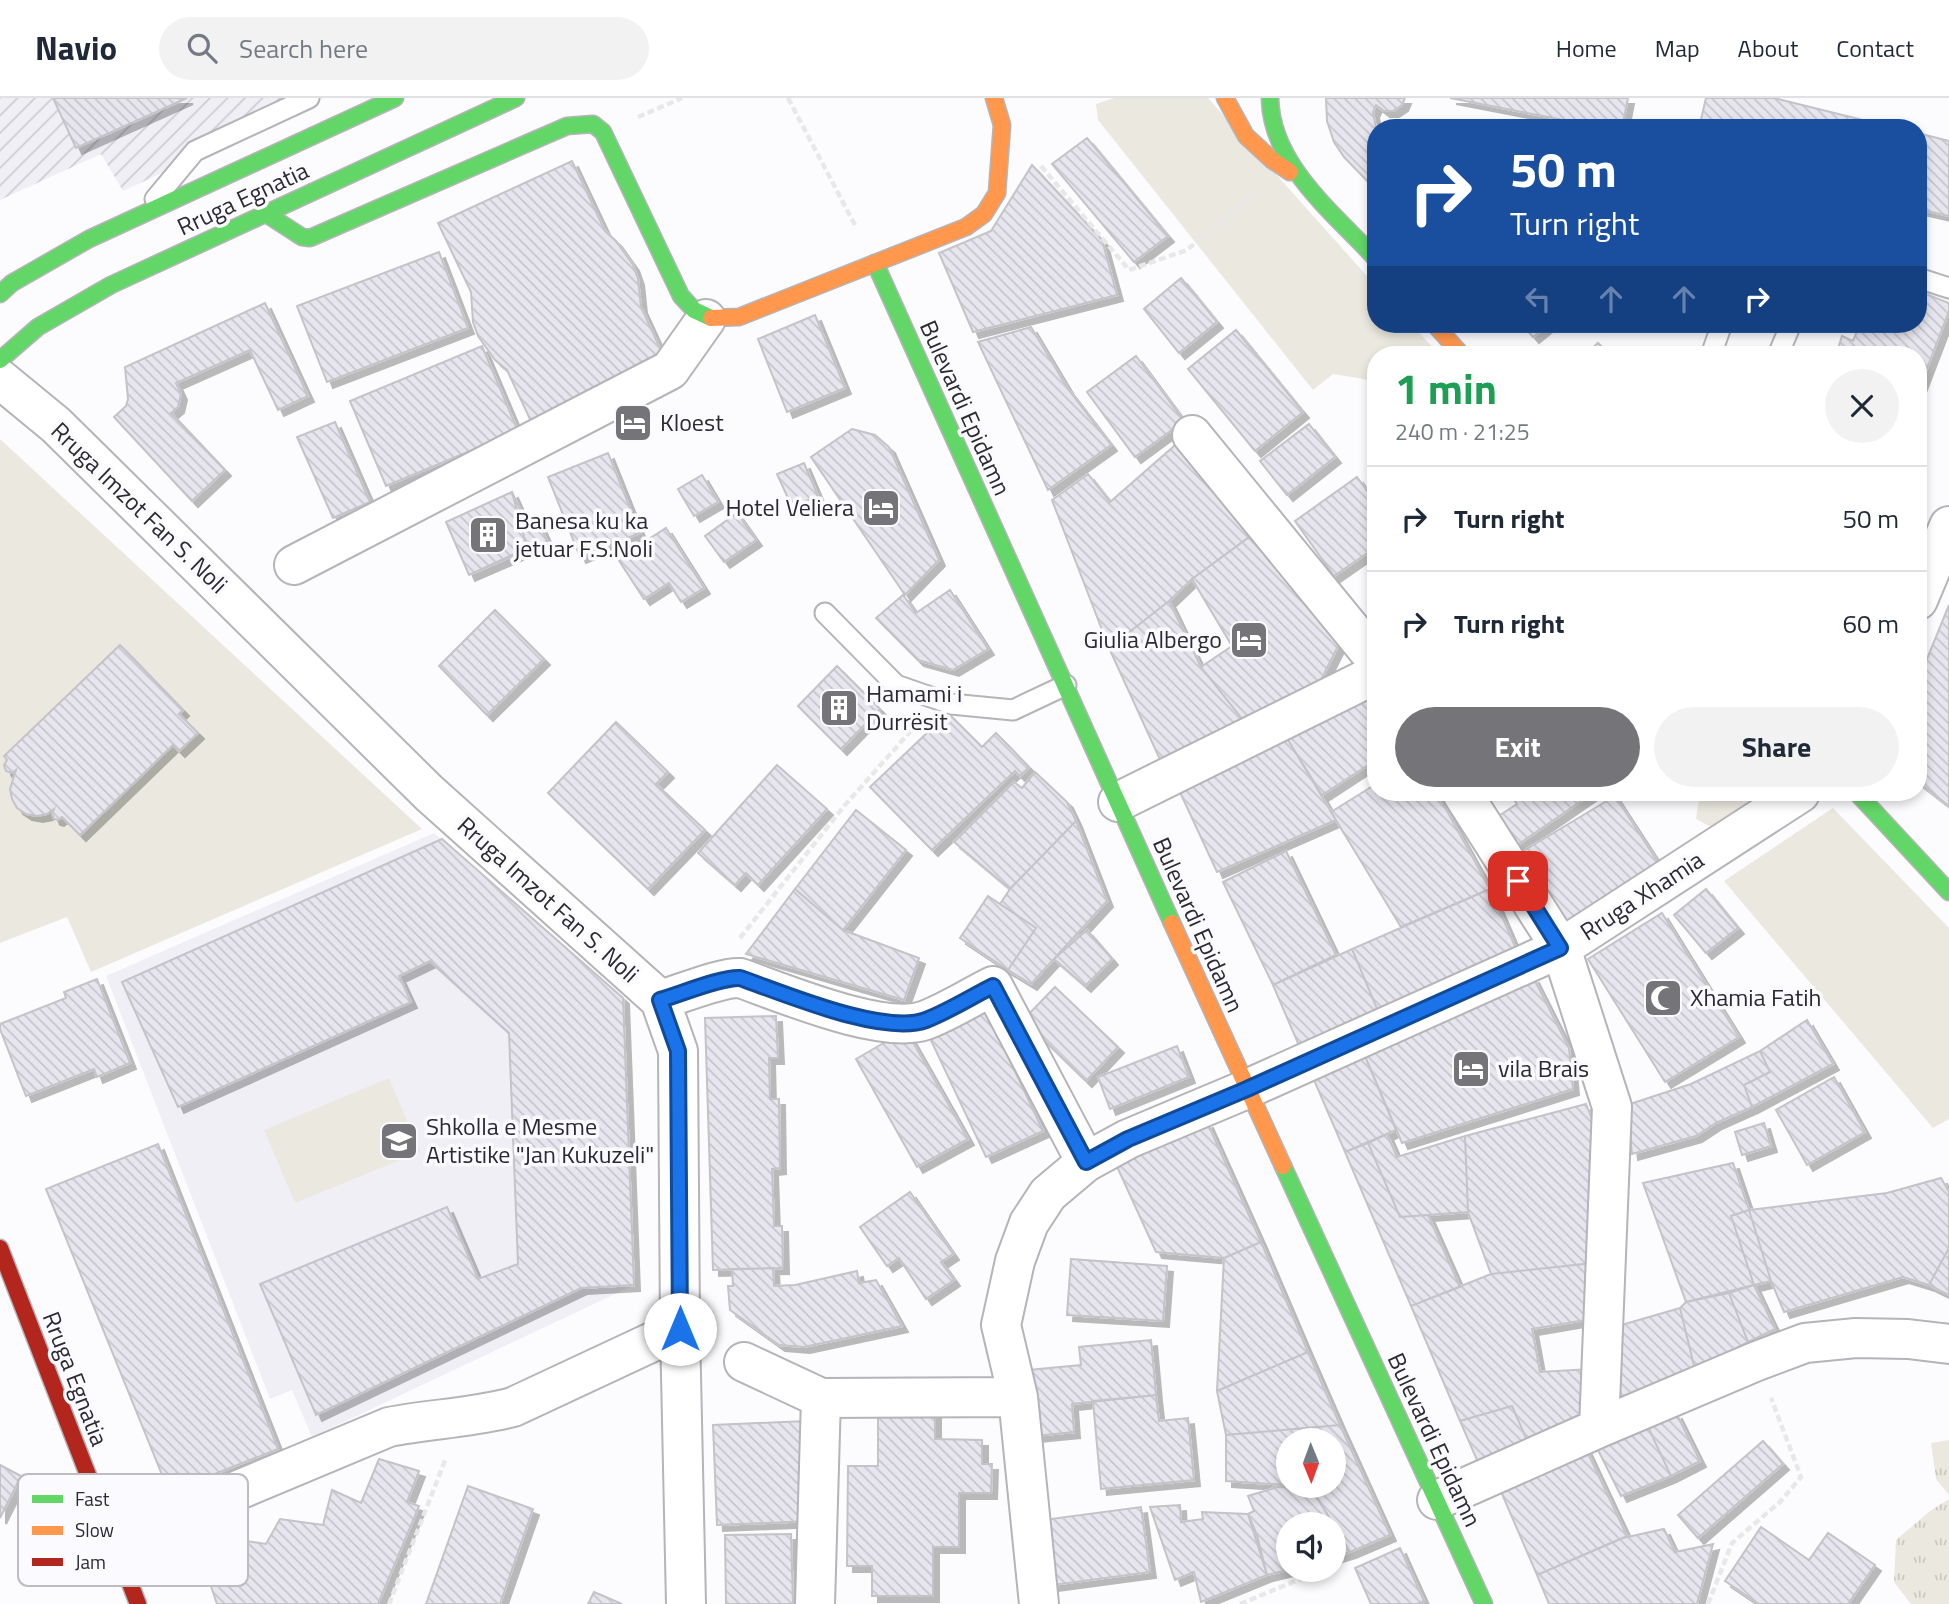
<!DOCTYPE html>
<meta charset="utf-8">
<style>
body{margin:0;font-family:"Titillium Web",sans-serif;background:#f2f2f3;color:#1f2937;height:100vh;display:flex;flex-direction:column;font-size:26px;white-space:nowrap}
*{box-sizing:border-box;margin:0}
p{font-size:23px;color:#747a83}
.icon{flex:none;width:38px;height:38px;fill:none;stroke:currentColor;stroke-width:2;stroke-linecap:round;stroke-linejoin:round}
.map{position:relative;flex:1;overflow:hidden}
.sheet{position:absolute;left:1367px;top:248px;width:560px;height:455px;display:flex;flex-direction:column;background:#fff;border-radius:28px;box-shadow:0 4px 10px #0003}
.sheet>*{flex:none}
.hud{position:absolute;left:1367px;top:21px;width:560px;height:214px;border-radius:28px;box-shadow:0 4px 10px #0003;background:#1a4fa0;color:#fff;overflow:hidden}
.needle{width:46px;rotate:179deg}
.tools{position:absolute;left:1276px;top:1330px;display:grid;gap:14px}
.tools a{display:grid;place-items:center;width:70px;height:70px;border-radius:50%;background:#fff;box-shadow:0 4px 10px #0003;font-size:35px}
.pin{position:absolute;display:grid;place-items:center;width:60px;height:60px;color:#fff;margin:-30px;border-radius:14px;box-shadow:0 4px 10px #0006}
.me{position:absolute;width:77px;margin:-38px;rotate:0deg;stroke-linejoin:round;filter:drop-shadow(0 0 5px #0008)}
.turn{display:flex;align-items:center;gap:24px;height:147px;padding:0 28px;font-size:32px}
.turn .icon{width:91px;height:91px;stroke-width:2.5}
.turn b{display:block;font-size:49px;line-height:60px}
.lanes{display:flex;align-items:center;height:66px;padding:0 28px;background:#0003;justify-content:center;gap:35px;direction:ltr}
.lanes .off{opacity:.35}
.round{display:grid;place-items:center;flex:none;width:74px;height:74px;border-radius:37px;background:#f2f2f3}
.headline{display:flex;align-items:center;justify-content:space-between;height:119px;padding:0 28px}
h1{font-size:42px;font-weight:700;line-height:52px;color:#1e9e55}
.primary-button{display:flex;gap:14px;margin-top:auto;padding:14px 28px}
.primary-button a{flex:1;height:80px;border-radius:42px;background:#747479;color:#fff;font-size:28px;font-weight:700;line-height:80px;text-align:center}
.primary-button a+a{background:#f2f2f3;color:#1f2937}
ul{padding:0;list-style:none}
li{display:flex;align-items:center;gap:21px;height:105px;padding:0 28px;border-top:2px solid #e0e1e3}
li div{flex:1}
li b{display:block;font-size:26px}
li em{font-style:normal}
header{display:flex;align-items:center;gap:42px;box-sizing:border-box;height:98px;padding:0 35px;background:#fff;border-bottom:2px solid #e0e1e3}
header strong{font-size:33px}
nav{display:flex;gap:38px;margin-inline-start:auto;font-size:24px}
.search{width:490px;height:63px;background:#f2f2f3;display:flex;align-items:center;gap:18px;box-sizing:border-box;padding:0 24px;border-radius:38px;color:#747a83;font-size:26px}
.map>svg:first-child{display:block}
.built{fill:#f0eff6}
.industrial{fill:url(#industrial-furrows)}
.grass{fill:url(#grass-tufts)}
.green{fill:#ebe9df}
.building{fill:url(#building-back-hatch);stroke:#c3c3c8;stroke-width:2;filter:url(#shadow)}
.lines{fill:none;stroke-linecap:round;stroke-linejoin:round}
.lane-casing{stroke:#b4b4b9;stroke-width:23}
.street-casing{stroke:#b4b4b9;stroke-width:42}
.fast-casing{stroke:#b4b4b9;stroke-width:19}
.slow-casing{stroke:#b4b4b9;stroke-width:19}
.jam-casing{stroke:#b4b4b9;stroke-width:19}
.path{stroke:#e8e8e9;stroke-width:4.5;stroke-dasharray:7 3.5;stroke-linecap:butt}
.lane{stroke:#fff;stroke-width:19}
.street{stroke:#fff;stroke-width:38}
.fast{stroke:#63d668;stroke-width:16}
.slow{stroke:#ff974d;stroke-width:16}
.jam{stroke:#b3261e;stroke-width:16}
.route-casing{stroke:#114b97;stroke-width:18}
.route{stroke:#1a73e8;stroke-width:12}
.labels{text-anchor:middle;stroke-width:7;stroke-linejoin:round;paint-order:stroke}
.street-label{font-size:24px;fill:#2a2a31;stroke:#fbfbff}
.poi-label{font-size:24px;fill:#2a2a31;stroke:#fbfbff;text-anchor:start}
.key{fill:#fbfbff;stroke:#bcbcc1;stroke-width:2}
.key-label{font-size:19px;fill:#2a2a31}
</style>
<header>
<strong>Navio</strong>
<div class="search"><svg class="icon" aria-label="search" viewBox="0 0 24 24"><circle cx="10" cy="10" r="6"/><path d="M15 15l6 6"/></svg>Search here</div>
<nav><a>Home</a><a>Map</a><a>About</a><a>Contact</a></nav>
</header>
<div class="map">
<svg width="1949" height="1506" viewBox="0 0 1949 1506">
<defs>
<pattern id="industrial-furrows" width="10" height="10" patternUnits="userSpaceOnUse" patternTransform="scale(1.75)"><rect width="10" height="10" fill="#f0eff6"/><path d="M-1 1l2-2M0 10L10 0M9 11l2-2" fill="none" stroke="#cecdd3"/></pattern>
<pattern id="grass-tufts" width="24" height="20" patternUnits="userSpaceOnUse" patternTransform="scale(1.75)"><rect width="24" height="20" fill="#ebe9df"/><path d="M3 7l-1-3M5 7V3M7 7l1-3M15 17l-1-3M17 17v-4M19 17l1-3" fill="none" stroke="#cac8c0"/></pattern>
<pattern id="building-back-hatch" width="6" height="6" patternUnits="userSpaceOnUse" patternTransform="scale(1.75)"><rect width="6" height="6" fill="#e7e6ee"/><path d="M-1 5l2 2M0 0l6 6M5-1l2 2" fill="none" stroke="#c6c5cd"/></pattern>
<filter id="shadow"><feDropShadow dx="6" dy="6" stdDeviation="0" flood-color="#0004"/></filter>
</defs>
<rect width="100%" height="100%" fill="#fcfcfe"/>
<path class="built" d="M434 735 623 900 634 1187 312 1339 292 1292 270 1301 106 878Z"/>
<path class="industrial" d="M0 0H324L123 93 101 56 0 102Z"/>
<path class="grass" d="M1949 1342V1397L1936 1381 1931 1345Z
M1949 1401V1506H1911L1894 1484 1896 1442 1930 1413Z"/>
<path class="green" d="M1114 0H1208L1375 187 1376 226H1411L1440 257H1376L1375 283 1333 276 1313 292 1098 22 1096 6Z
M0 341 422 731 91 874 67 819 0 845Z
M1700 695H1766L1711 729 1696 721Z
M1833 710 1949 830V1021L1933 1030 1724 783Z
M389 980 420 1054 295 1105 264 1032Z"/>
<path class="building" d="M53 0H187L76 50Z
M1326 0H1405L1402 7 1393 13H1384L1376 7 1373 14 1376 30V92L1344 59 1334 44 1327 23Z
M1450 0H1628L1622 30H1605Z
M1706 0H1774L1895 30H1699Z
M1918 35 1949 43V118L1918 111Z
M1087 40 1168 138 1134 164 1052 66Z
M572 63 605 133 616 143 633 167 638 181 641 209 670 272 536 334 507 272 495 262 478 238 473 224 471 194 438 125Z
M1032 67 1102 142 1117 197 973 234 939 155 991 133Z
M439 154 468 230 327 284 297 208Z
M1181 180 1217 224 1179 255 1144 211Z
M1918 193 1949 205V213L1918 294V257H1836L1842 238 1853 243 1860 226H1918Z
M265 205 308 298 278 312 250 252 176 285 181 296 178 309 171 315 225 372 192 403 114 319 126 308 128 301 125 269Z
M815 217 845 290 787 314 758 241Z
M1522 226H1549L1533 239Z
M1031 229 1068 291 1111 347 1048 392 978 244Z
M1236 232 1303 314 1255 353 1188 271Z
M1598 245 1610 257H1585Z
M482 248 518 333 386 388 350 303Z
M1136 258 1184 323 1135 359 1087 294Z
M335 324 370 404 333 420 297 339Z
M1309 326 1335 359 1287 397 1260 363Z
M852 331 875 337 889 349 939 462 905 497 811 359Z
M1181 342 1256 434 1192 481 1169 503 1109 550 1052 402 1088 376 1110 404Z
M608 355 640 435 580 459 548 379Z
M804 365 818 398 792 409 777 376Z
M702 377 718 404 694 418 678 391Z
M1357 379 1376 405V449L1334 478 1295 423Z
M512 394 522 416 537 420 547 443 469 477 446 424Z
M512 394 527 450 469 477 446 424Z
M737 415 756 442 724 464 705 438Z
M666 430 704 490 681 504 669 485 644 501 618 461Z
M1256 434 1340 544 1318 588 1246 626 1201 569 1232 548 1192 481Z
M950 492 988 551 953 572 918 562 876 520 903 497 916 515Z
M1169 503 1201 569 1246 626 1163 668 1109 550Z
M1949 507V708L1918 684V583Z
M495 512 544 561 487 617 439 568Z
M120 547 183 612 179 616 198 635 179 653 173 647 80 737 62 719 58 722 54 721 52 716 54 711 47 716 37 718 26 716 17 710 12 701 10 691 16 672 12 675 6 673 4 667 7 662 4 658Z
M837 568 880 611 841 651 798 608Z
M1376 597V662L1322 697 1285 637Z
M948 615 982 649 996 635 1029 669 1020 678 1015 673 932 752 870 689Z
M616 624 668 674 656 686 705 732 648 791 548 695Z
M1285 637 1336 722 1217 774 1178 690Z
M777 667 827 711 758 787 746 775 735 787 698 755Z
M1035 674 1067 704 1076 723 1010 791 954 744 1014 684 1022 690Z
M1376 686V695H1437L1490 791 1401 829 1331 714Z
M1509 695H1593L1516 748 1497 719 1517 706Z
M1615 698 1661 769 1561 828 1520 755Z
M856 712 906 752 843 832 795 791Z
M1076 723 1107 803 1031 886 1008 872 1036 830 1000 806 1010 791Z
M442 741 623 900 634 1187 581 1190 316 1317 260 1186 447 1109 478 1181 518 1166 509 935 430 863 399 878 411 904 178 1009 122 884Z
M1286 753 1336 857 1273 887 1223 784Z
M795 791 843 832 919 860 904 902 746 856Z
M1490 791 1517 853 1378 913 1352 851Z
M1706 791 1738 830 1706 855 1674 817Z
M988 798 1036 830 1008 872 960 840Z
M1662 815 1739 939 1665 984 1588 861Z
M1087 832 1112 861 1085 888 1054 861Z
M1352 851 1378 913 1300 950 1273 887Z
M1533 879 1569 950 1573 991 1402 1045 1362 951Z
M97 881 130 965 97 979 94 971 26 998 0 931V926L66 900 64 894Z
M1055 889 1118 949 1086 983 1023 922Z
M985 909 1043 1033 986 1059 928 936Z
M776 918 778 960H769L770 1001H779L780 1070 772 1071 774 1128H782L783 1170 713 1172 705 920Z
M1807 922 1833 966 1752 1009 1744 987 1770 974 1760 953Z
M906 932 968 1041 917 1069 856 961Z
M1177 948 1189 979 1110 1011 1098 979Z
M1362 951 1396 1032 1345 1054 1311 975Z
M1760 953 1770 974 1744 987 1752 1009 1716 1025 1696 1038 1632 1056 1627 1007 1691 986Z
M1834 979 1865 1034 1807 1067 1776 1012Z
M1586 1006 1596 1031 1593 1165 1491 1176 1468 1114 1465 1038Z
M1207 1024 1261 1144 1224 1160 1156 1154 1114 1062Z
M1764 1025 1771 1048 1742 1057 1735 1034Z
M1387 1036 1397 1059 1465 1038 1468 1114 1400 1119 1368 1045Z
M1368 1045 1400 1119 1428 1117 1460 1189 1411 1208 1345 1054Z
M158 1046 278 1351 169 1394 46 1091Z
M1733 1065 1749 1112 1731 1118 1754 1187 1686 1204 1643 1085Z
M1941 1080 1949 1094V1150L1929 1187 1903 1179 1784 1214 1771 1183 1749 1112 1887 1095Z
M910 1094 953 1156 941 1164 954 1182 926 1201 899 1160 887 1168 860 1129Z
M1749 1112 1771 1183 1754 1187 1731 1118Z
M1261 1144 1308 1254 1217 1293 1224 1160Z
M1949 1150V1197L1929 1187Z
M1071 1161 1167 1168 1163 1223 1067 1217Z
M1593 1165 1591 1221 1532 1231 1540 1274 1590 1271 1589 1320 1529 1347 1512 1308 1460 1323 1411 1208 1491 1176Z
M773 1170 774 1188 795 1187 857 1173 859 1185 876 1182 902 1228 804 1249 779 1247 730 1212 728 1188H733L732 1171Z
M1754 1187 1775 1231 1748 1244 1729 1195Z
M1729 1195 1748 1244 1695 1272 1680 1210 1686 1204Z
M1680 1210 1695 1272 1610 1306 1611 1230Z
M1151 1242 1156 1297 1072 1306 1074 1334 1035 1338 1029 1272 1081 1267 1079 1249Z
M1308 1254 1340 1327 1226 1337 1217 1293Z
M1156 1297 1159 1323 1188 1320 1194 1382 1101 1391 1093 1303Z
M1512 1308 1529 1347 1480 1369 1460 1323Z
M878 1314H935V1341L982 1342V1366H992L991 1395H959V1449H933V1498H872V1468H847L848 1368H878Z
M1676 1315 1700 1363 1671 1378 1648 1329Z
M806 1323 811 1423 717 1427 713 1327Z
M1340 1327 1390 1437 1350 1454 1311 1389 1292 1388H1334V1342H1288V1387L1226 1383V1337Z
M1648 1329 1671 1378 1621 1398 1596 1348Z
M1763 1343 1783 1366 1698 1440 1678 1417Z
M1586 1351 1627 1438 1537 1477 1499 1389Z
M379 1361 419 1373 407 1404 419 1408 378 1506H217L208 1479 220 1449 240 1442 266 1446 280 1421 323 1427 332 1392 361 1405Z
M0 1367 21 1378 0 1420Z
M468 1388 533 1411 500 1506H426Z
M1278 1389 1311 1390 1333 1426H1288V1464L1286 1465 1288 1472 1267 1477 1257 1437 1248 1416 1254 1413 1248 1398Z
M1180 1407 1181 1424 1203 1421 1202 1414 1248 1416 1267 1477 1201 1504 1194 1474 1175 1482 1150 1409Z
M1141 1409 1150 1474 1053 1487 1043 1422Z
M1334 1427 1350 1454 1334 1459Z
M1761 1429 1809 1462 1828 1435 1875 1467 1848 1506H1759L1725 1483Z
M1664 1431 1675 1454 1713 1446 1697 1506H1549L1537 1477 1623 1440Z
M791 1436 793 1506H726L725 1437Z
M1400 1450 1424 1503 1417 1506H1371L1355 1470Z
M594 1494 622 1506H588Z"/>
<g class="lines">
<defs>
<path id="lane" d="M155 101 195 53 309 0
M1918 180 1949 190
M1711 257 1722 226
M1778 257 1791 226
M825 515 896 587 951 606 1013 612 1066 587"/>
<path id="street" d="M0 281 56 327 429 695 660 902 678 953 680 1231 686 1506
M1192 337 1376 562
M294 467 670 272 706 221
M1918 502 1949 428
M1462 695 1561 850 1612 1009 1599 1330
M1118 704 1376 576
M660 902C681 896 721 879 740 880 783 895 884 938 926 922 949 913 971 899 993 888L1086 1064
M744 1264 821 1300 1018 1299
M1437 1402 1599 1330 1757 1263 1805 1245 1856 1240 1908 1241 1949 1246
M114 1444 389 1329C430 1321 472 1320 513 1309L680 1231
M815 1506 821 1300
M1039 1506 1018 1299 1001 1227 1015 1163 1029 1125 1048 1096 1086 1064 1128 1041 1247 991 1561 850 1800 695"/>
<path id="fast" d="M1270 0C1271 67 1334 115 1376 161
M265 115 302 139 310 140 567 28 593 26 603 34 681 198 694 212 711 220
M875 165 1172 825
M0 196 12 185 89 141 395 0
M0 262 38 229 111 187 516 0
M1857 695 1949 794
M1283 1068 1484 1506"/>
<path id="slow" d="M1225 0 1246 38 1272 62 1290 74
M711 220 739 219 966 129 984 116 997 95 1002 27 994 0
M1434 226 1462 257
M1172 825 1283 1068"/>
<path id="jam" d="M0 1150 138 1506"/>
</defs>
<use href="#lane" class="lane-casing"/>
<use href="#street" class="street-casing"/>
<use href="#fast" class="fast-casing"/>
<use href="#slow" class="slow-casing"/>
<use href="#jam" class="jam-casing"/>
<path class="path" d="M788 0 856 129
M638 19 682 0
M1041 68 1129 172 1187 152 1251 96
M740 840 845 707 917 626
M389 1506 446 1360
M1240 1506 1305 1479
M1708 1506 1732 1445 1780 1404 1801 1379 1771 1300"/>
<use href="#lane" class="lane"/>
<use href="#street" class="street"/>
<use href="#fast" class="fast"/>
<use href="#slow" class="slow"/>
<use href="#jam" class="jam"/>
</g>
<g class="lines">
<defs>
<path id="route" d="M680 1231 678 953 660 902C681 896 721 879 740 880 783 895 884 938 926 922 949 913 971 899 993 888L1086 1064 1128 1041 1247 991 1560 850 1518 783"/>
</defs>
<use href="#route" class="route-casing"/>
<use href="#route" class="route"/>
</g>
<defs>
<symbol id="hotel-square" viewBox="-11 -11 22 22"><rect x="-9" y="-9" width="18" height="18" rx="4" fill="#747479" stroke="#fbfbff"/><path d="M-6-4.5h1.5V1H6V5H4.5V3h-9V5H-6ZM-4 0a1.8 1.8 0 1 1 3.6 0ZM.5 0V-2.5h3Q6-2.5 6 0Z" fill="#fff"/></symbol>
<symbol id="building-square" viewBox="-11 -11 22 22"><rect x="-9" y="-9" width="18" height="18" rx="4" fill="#747479" stroke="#fbfbff"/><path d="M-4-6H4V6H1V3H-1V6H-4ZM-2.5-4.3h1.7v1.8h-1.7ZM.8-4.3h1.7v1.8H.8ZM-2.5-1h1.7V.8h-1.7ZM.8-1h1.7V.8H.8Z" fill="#fff"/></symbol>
<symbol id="mosque-square" viewBox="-11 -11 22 22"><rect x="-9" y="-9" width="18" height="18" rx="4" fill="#747479" stroke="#fbfbff"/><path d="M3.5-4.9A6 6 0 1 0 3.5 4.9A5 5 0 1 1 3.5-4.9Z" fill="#fff"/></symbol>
<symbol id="school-square" viewBox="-11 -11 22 22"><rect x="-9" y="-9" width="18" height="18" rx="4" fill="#747479" stroke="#fbfbff"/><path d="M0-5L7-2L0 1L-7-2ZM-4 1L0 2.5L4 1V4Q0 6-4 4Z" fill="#fff"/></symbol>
</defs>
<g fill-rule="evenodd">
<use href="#hotel-square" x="611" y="303" width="44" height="44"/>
<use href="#hotel-square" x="859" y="388" width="44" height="44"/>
<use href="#building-square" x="466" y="415" width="44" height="44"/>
<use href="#hotel-square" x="1227" y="520" width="44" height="44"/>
<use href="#building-square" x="817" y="588" width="44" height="44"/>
<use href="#mosque-square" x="1641" y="878" width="44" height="44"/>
<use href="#hotel-square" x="1449" y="949" width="44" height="44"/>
<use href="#school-square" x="377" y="1021" width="44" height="44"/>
</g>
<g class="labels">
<g class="street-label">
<text transform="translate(243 101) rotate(-25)" y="8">Rruga Egnatia</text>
<text transform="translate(965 310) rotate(66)" y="8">Bulevardi Epidamn</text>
<text transform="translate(139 410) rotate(44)" y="8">Rruga Imzot Fan S. Noli</text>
<text transform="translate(1642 798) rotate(-33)" y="8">Rruga Xhamia</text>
<text transform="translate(548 802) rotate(42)" y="8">Rruga Imzot Fan S. Noli</text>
<text transform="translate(1198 827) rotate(66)" y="8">Bulevardi Epidamn</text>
<text transform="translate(75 1281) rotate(69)" y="8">Rruga Egnatia</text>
<text transform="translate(1434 1342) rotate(65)" y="8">Bulevardi Epidamn</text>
</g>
<g class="poi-label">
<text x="660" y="333">Kloest</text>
<text x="854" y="418" text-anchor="end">Hotel Veliera</text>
<text x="515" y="431">Banesa ku ka<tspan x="515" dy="28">jetuar F.S.Noli</tspan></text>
<text x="1222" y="550" text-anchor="end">Giulia Albergo</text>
<text x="866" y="604">Hamami i<tspan x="866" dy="28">Durrësit</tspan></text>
<text x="1690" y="908">Xhamia Fatih</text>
<text x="1498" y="979">vila Brais</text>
<text x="426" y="1037">Shkolla e Mesme<tspan x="426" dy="28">Artistike "Jan Kukuzeli"</tspan></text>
</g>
</g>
<rect x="18" y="1376" width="230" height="112" rx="10" class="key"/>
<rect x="32" y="1397" width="31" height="8" fill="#63d668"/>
<rect x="32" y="1428" width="31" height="9" fill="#ff974d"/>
<rect x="32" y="1460" width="31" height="8" fill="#b3261e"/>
<g class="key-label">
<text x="75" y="1408">Fast</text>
<text x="75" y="1439">Slow</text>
<text x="75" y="1471">Jam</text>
</g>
</svg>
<div class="tools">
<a><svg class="needle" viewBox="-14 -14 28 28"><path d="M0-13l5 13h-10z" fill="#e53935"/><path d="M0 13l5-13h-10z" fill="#747a83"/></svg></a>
<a><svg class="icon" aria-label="sound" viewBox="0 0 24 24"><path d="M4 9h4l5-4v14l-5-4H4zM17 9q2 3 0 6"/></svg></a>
</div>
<div class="pin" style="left:1518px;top:783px;background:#d93025"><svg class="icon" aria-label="arrive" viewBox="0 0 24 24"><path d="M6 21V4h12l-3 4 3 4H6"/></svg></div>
<svg class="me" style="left:680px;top:1231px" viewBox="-20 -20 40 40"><circle r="19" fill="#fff"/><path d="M0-13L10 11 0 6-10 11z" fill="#1a73e8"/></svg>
<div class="hud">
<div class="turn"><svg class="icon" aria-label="right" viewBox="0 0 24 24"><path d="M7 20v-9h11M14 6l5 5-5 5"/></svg><div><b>50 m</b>Turn right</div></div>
<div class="lanes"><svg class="icon off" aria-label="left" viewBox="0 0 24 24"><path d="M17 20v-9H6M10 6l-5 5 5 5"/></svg><svg class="icon off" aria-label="ahead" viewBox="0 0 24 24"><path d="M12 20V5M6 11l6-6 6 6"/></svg><svg class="icon off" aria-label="ahead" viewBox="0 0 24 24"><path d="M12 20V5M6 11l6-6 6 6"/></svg><svg class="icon" aria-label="right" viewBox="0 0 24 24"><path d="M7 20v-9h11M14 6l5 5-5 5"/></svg></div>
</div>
<section class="sheet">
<div class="headline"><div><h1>1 min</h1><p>240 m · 21:25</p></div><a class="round"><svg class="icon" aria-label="close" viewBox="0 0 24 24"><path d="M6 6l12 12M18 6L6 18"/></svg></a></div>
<ul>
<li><svg class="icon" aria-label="right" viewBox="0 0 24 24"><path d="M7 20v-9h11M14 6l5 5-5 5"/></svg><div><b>Turn right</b></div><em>50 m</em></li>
<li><svg class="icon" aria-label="right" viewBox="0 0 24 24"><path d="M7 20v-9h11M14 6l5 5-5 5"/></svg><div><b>Turn right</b></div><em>60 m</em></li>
</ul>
<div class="primary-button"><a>Exit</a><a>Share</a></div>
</section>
</div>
